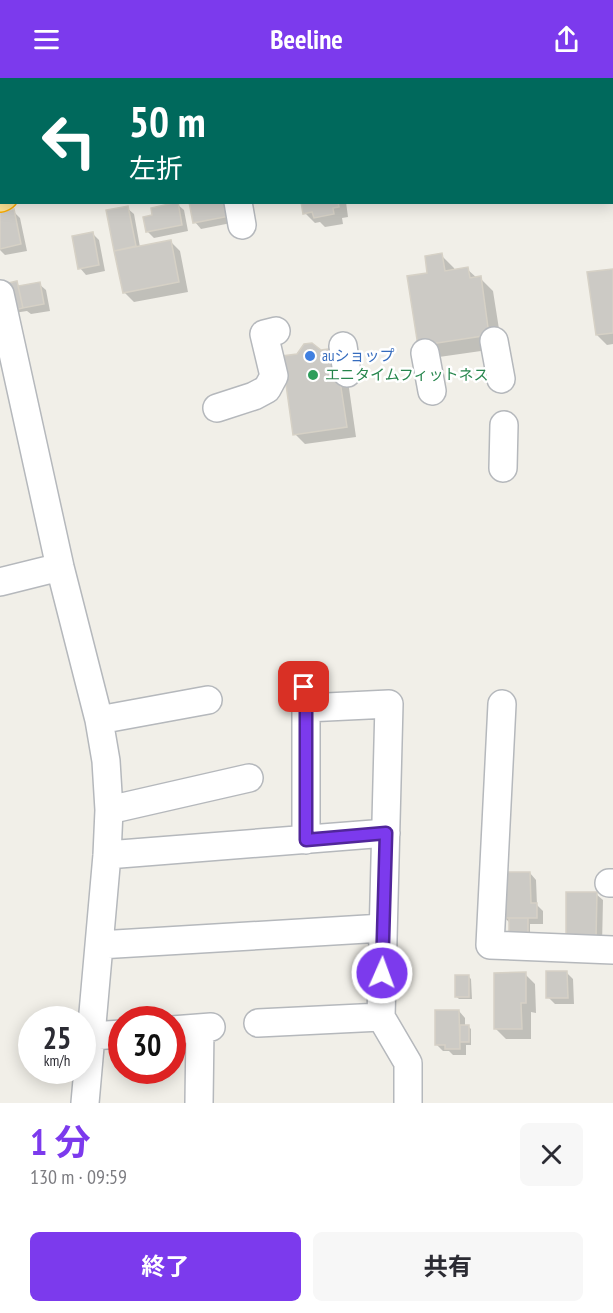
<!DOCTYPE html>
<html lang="ja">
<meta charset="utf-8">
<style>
body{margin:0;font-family:"PT Sans Narrow","Noto Sans JP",sans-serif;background:#f7f7f7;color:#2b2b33;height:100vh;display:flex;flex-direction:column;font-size:22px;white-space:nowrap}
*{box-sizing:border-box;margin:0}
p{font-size:20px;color:#7c7c81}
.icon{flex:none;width:33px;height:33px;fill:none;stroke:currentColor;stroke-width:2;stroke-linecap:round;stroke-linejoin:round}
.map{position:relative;height:1025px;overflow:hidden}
.details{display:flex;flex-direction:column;background:#fff;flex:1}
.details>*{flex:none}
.banner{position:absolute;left:0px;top:0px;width:614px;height:126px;box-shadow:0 3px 15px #0003;background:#00695c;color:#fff;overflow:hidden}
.speed{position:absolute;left:18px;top:928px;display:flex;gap:12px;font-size:30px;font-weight:700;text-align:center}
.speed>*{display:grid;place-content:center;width:78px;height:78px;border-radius:50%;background:#fff;box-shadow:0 3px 15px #0003;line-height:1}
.speed small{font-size:15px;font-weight:400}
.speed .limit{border:9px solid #d22;background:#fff;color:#111}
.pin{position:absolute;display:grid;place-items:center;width:51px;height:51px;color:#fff;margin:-26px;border-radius:12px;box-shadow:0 3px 9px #0006}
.me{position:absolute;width:66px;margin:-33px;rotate:2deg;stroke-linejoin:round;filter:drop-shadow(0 0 4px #0008)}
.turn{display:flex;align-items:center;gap:21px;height:126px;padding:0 30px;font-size:27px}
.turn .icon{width:78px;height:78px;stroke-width:2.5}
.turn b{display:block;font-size:42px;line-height:51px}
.round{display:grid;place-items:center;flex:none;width:63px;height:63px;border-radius:9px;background:#f7f7f7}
.overview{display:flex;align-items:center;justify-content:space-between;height:102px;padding:0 30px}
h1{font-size:36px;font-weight:700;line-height:45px;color:#7c3aed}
.primary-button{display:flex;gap:12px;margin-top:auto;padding:12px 30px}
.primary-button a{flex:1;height:69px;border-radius:9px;background:#7c3aed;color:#fff;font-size:24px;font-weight:700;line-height:69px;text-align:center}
.primary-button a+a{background:#f7f7f7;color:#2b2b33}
header{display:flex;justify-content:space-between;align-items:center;height:78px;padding:0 30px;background:#7c3aed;color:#fff;font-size:27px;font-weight:700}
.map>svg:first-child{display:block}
.shadow{fill:#0003}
.building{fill:#cccac5;stroke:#d6d1c6;stroke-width:1.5}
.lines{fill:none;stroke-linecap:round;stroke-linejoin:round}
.minor-casing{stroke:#b5b8bc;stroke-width:30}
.highway-casing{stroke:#f9ab00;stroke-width:36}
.minor{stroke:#fff;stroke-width:27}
.highway{stroke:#fde293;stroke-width:33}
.route-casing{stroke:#51269a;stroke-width:15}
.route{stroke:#7c3aed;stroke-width:10}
.shop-dot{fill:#3f7fe0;stroke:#fff;stroke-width:2}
.leisure-dot{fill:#2e9e5b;stroke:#fff;stroke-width:2}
.labels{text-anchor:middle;stroke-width:5;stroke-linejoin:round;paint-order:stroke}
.shop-label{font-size:15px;fill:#366cbe;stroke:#fff;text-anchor:start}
.leisure-label{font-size:15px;fill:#27864d;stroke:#fff;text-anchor:start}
</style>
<header><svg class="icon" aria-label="menu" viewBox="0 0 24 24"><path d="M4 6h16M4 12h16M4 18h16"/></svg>Beeline<svg class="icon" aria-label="share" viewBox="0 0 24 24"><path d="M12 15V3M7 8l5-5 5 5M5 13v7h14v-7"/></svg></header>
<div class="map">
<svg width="613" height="1025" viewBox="0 0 613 1025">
<rect width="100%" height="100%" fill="#f1efe8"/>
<path class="shadow" d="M353 0H382V2H353Z
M232 124 236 144 201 151 195 144Z
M303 124H346L348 139 342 140 343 146 325 149 320 144 315 145 305 135Z
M177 126 184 132 188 153 154 160 147 153Z
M127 130 134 136 140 169 170 163 180 173 188 214 134 224 124 214 108 133Z
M13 133 20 140 27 173 5 177 0 172V136Z
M93 156 99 162 105 193 86 197 80 190Z
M441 177 454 190 455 193 467 191 477 200H480L493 213 502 270 432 280 429 197Z
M613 192V266L607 267 597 257Z
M17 205 20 210 39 206 46 212 50 233 31 236 27 233 14 235Z
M321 274 345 282 356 359 305 366 295 356Z
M530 795 536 802 537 827 543 833V846H530V859L511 846 504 839Z
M596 816 603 822 602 867H574Z
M567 895 573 901 574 926H555L548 919Z
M525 896 535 906 536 935 531 934V961H506L496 951Z
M468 898 471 901 472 921H459L456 918Z
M459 933 465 940V948H468L471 951V967H466V977H453L449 973H443L437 967Z"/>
<path class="building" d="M178 124 182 147 146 154 143 139 152 137 151 130Z
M189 124H227L230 138 193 145Z
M301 124H338L339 129 333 130 334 136 314 140 312 134 303 136Z
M128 128 136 168 114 173 106 132Z
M14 131 21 166 0 171V134Z
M93 154 99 187 78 191 72 158Z
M171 162 179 204 123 215 114 173Z
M442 175 445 193 468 189 470 200 481 198 489 257 418 268 407 198 427 195 425 178Z
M613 191V255L596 257 587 194Z
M17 203 23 230 10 233 4 206Z
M40 204 44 226 23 230 18 208Z
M312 265 321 272 335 270 347 349 293 357 282 278 297 276 304 266Z
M502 794H530L531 825H537V840H503Z
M566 814H597L596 861H566Z
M509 840H528V856L509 857Z
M546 893H567L568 920H546Z
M526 894V925H521L522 951H494V895Z
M455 897H469V919H455Z
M435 932H459L460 971H445V967H435Z
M460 947H469V964H460Z"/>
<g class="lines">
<defs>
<path id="minor" d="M85 0V2
M339 0V2
M440 0V2
M163 2 164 0
M238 124 242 147
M0 216 60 489 99 642 106 683 109 732 107 777 85 1025
M494 263 501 301
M343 268 347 295
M425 275 432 313
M217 330 254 318 267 311 274 298 264 256 276 253
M503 390 504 347
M0 504 60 489
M304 609 306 630V762
M502 626 490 867 613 872
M306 630 389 626 381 939 408 985V1025
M99 642 208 622
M109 732 249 700
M107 777 386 755
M609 805H613
M99 867 383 850
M258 945 381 939
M172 952 211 949
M91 958 122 956
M199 1025 200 950"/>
<path id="highway" d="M612 10H613
M0 117 2 116"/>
</defs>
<use href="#minor" class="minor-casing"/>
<use href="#highway" class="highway-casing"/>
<use href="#minor" class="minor"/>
<use href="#highway" class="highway"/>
</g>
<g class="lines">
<defs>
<path id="route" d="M304 609 306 630V762L386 755 382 895"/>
</defs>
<use href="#route" class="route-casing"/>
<use href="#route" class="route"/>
</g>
<circle class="shop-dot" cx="310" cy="278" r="6"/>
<circle class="leisure-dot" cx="313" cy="297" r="6"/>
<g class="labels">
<g class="shop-label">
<text x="322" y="283">auショップ</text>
</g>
<g class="leisure-label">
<text x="325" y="302">エニタイムフィットネス</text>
</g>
</g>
</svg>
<div class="speed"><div>25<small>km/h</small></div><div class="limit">30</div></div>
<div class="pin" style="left:304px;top:609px;background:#d93025"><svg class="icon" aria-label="arrive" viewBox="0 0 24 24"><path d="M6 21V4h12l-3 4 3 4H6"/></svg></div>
<svg class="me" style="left:382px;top:895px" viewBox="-20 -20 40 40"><circle r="17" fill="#7c3aed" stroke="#fff" stroke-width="3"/><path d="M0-11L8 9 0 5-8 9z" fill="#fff"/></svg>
<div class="banner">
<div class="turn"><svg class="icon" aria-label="left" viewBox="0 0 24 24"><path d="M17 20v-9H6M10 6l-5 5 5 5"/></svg><div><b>50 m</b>左折</div></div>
</div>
</div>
<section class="details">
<div class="overview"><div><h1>1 分</h1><p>130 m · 09:59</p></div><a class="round"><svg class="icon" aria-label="close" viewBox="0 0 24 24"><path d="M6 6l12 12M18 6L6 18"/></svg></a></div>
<div class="primary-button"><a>終了</a><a>共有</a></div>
</section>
